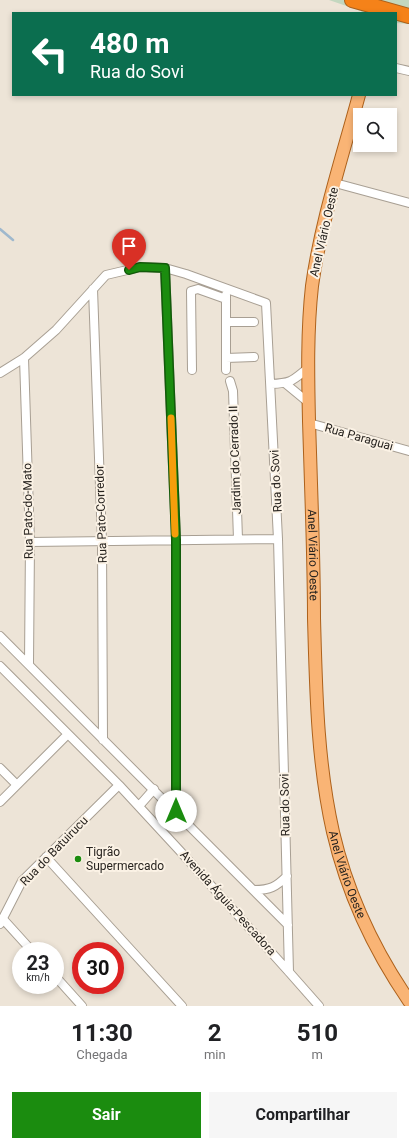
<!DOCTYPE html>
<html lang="pt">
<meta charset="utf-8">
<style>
body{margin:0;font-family:Roboto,sans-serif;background:#f6f6f6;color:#202124;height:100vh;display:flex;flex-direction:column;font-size:15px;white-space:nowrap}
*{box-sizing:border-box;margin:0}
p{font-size:13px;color:#757577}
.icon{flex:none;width:22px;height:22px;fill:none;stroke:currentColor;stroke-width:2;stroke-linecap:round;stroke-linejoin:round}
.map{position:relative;height:1006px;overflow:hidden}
.sheet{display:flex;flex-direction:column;background:#fff;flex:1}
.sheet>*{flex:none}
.guide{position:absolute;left:12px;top:12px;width:385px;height:84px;border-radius:0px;box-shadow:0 2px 6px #0003;background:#0b6e4f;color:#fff;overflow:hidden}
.fabs{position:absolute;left:353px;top:108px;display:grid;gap:8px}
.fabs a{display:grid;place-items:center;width:44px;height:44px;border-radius:0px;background:#fff;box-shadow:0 2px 6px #0003;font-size:20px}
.speed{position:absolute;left:12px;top:942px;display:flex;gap:8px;font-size:20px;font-weight:700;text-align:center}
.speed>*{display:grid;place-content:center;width:52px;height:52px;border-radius:50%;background:#fff;box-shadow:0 2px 6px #0003;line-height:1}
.speed small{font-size:10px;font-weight:400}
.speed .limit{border:6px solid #d22;background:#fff;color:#111}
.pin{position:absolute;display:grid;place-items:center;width:34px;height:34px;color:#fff;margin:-41px -17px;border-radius:50% 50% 50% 0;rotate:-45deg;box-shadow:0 0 4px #0007}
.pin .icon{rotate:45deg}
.me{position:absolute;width:44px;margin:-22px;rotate:0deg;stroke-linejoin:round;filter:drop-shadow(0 0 3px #0008)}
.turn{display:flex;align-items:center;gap:14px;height:84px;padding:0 12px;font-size:18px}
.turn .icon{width:52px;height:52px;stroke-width:2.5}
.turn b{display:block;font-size:28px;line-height:34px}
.eta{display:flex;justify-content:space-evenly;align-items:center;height:68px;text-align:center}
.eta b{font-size:24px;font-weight:700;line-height:28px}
.primary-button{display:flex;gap:8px;margin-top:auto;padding:8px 12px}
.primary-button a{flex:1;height:46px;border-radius:0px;background:#1b8c0f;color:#fff;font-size:16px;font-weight:700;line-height:46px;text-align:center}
.primary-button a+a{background:#f6f6f6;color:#202124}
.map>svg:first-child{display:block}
.green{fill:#c3d7bf}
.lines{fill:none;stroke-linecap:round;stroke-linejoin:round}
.stream{stroke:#9fb8cd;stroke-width:2.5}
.street-casing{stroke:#a89f93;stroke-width:10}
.primary-casing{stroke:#ad611b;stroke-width:14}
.highway-casing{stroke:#ad611b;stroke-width:16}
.street{stroke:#fff;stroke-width:8}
.primary{stroke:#f9b475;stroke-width:12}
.highway{stroke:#f58219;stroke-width:14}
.route-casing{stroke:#125b0a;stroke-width:10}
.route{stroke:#1b8c0f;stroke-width:7}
.slow{stroke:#f59e0b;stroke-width:7}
.poi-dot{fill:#1b8c0f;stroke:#fbf2e5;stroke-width:1.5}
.labels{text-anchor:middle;stroke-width:4;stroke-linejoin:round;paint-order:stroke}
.street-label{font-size:12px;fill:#27231f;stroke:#fbf2e5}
.poi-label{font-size:12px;fill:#27231f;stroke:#fbf2e5;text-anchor:start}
</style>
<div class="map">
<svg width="409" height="1006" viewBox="0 0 409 1006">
<rect width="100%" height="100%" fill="#ede4d7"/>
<path class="green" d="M329 0H409V24L396 23V13H362L361 11Z"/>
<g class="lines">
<path class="stream" d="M0 229 13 240"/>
<defs>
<path id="street" d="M396 68 409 71
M335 183 409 203
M165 268 176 540V811
M93 289 102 542 103 740
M226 322H254
M24 358 30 542 29 663
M226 358 254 357
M192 370 191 291 198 289 226 299
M226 370V295
M0 373 24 358 56 330 106 275 140 267 165 268 186 274 266 303 278 539 289 972
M230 381 233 391 238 539
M271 384C292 383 292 381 308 368
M286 384 309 403
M309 423 409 451
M30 542 278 539
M0 636 288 925
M0 666 119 785 180 851 289 972 319 1006
M0 768 17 785
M0 802 68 734
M139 806 154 789
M46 857 182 1006
M254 890C270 890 276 887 287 876
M3 919 32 951
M0 924 22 881 119 785
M55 976 82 1006"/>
<g id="primary">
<path id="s1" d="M359 95C342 158 321 221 312 286 307 331 308 376 309 421 310 452 311 484 312 515 313 549 314 583 314 618 316 689 317 761 333 832 347 892 374 950 409 1001"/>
</g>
<path id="highway" d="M352 0 409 16"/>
</defs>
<use href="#street" class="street-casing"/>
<use href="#primary" class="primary-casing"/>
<use href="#highway" class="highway-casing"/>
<use href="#street" class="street"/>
<use href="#primary" class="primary"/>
<use href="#highway" class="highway"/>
</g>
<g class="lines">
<defs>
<path id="route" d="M129 270 140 267 165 268 176 540V811"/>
</defs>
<use href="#route" class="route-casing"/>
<use href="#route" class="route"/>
<path class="slow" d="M171 418 175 534"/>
</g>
<circle class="poi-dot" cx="78" cy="859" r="4"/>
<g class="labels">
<g class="street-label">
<text transform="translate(324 232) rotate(-77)" y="4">Anel Viário Oeste</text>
<text transform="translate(359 437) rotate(16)" y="4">Rua Paraguai</text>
<text transform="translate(235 460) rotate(-92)" y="4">Jardim do Cerrado II</text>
<text transform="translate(276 481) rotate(-93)" y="4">Rua do Sovi</text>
<text transform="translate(28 511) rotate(-91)" y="4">Rua Pato-do-Mato</text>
<text transform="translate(101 514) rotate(-92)" y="4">Rua Pato-Corredor</text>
<text dy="4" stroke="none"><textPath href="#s1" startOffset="466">Anel Viário Oeste</textPath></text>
<text transform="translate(285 805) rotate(-91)" y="4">Rua do Sovi</text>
<text transform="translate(54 851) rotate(-46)" y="4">Rua do Batuirucu</text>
<text dy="4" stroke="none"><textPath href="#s1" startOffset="789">Anel Viário Oeste</textPath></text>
<text transform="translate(228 903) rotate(48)" y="4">Avenida Águia-Pescadora</text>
</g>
<g class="poi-label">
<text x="86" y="856">Tigrão<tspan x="86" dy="14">Supermercado</tspan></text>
</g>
</g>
</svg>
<div class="fabs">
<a><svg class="icon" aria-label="search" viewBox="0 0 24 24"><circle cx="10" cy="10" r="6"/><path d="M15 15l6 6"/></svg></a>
</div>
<div class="speed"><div>23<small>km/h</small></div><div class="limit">30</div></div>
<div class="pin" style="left:129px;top:270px;background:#d93025"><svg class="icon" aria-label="arrive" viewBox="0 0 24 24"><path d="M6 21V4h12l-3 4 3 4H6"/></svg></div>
<svg class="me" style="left:176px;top:811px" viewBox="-20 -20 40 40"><circle r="19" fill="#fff"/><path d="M0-13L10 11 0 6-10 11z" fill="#1b8c0f"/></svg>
<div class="guide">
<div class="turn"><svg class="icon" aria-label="left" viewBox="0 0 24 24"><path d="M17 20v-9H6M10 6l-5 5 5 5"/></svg><div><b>480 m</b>Rua do Sovi</div></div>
</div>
</div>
<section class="sheet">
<div class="eta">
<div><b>11:30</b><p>Chegada</p></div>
<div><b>2</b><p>min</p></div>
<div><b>510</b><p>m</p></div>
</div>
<div class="primary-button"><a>Sair</a><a>Compartilhar</a></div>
</section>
